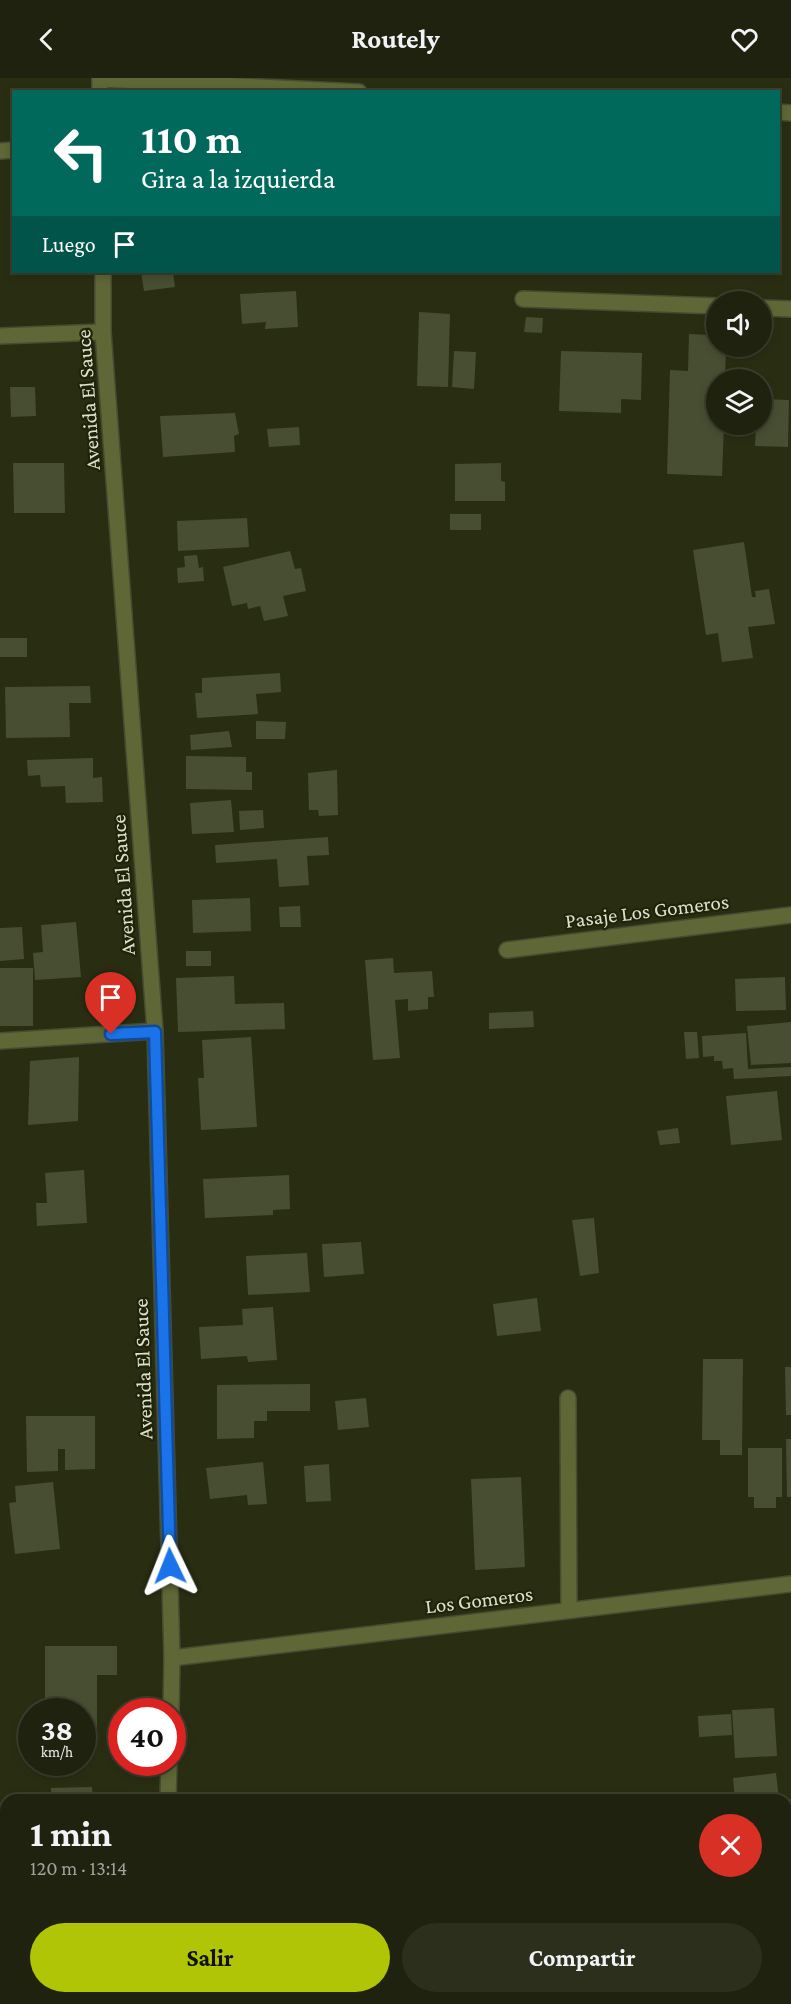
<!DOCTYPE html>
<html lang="es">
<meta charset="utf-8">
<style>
body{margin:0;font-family:"Crimson Pro",serif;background:#2c2f1c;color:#f1f3f6;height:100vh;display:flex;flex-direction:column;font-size:22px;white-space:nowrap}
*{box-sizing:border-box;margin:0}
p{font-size:20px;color:#a1a49e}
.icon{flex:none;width:33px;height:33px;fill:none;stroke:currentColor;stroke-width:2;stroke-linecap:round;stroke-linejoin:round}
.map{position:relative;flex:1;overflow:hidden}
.panel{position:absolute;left:0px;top:1716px;width:792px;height:210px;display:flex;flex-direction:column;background:#1f220e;border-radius:18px 18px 0 0;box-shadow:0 3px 9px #0003,0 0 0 2px #3c3f2e}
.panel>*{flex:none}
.top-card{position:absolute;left:12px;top:12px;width:768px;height:183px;border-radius:0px;box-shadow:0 3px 9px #0003,0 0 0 2px #3c3f2e;background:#00695c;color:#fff;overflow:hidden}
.fabs{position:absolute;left:706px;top:213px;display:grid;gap:12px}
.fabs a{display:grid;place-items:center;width:66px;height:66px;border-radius:50%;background:#1f220e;box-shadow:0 3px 9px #0003,0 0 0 2px #3c3f2e;font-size:30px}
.speed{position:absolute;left:18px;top:1620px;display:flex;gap:12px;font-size:30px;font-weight:700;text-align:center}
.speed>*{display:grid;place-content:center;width:78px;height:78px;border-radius:50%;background:#1f220e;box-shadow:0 3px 9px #0003,0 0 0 2px #3c3f2e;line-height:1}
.speed small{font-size:15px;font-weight:400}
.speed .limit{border:9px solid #d22;background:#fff;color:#111}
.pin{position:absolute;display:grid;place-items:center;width:51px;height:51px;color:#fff;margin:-62px -26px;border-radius:50% 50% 50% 0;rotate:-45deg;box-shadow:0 0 6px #0007}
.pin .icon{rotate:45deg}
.me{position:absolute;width:66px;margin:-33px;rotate:358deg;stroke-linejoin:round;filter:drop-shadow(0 0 4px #0008)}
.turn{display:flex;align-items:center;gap:21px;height:126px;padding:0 30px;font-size:27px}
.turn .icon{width:78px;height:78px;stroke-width:2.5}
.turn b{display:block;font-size:42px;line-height:51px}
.then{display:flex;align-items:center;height:57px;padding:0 30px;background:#0003;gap:12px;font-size:22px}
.round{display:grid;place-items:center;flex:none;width:63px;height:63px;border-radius:32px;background:#2c2f1c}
.head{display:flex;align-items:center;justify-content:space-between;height:102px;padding:0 30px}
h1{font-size:36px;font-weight:700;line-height:45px}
.action{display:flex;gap:12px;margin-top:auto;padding:12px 30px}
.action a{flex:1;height:69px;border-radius:36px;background:#afc506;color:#111;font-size:24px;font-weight:700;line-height:69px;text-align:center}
.action a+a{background:#2c2f1c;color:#f1f3f6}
header{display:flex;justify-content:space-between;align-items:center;height:78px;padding:0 30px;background:#1f220e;font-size:27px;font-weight:700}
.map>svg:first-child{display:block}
.building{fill:#484e32}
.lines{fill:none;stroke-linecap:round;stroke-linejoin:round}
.minor-casing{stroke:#464b31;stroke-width:18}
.tertiary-casing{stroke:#464b31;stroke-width:18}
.minor{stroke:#5e6735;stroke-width:15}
.tertiary{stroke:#5e6735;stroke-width:15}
.route-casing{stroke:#114b97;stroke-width:15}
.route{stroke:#1a73e8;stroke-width:10}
.labels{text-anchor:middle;stroke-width:4.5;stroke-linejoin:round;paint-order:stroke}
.street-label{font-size:21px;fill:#dde1d0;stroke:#1f2408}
</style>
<header><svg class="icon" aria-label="back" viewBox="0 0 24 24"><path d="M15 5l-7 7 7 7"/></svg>Routely<svg class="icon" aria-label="heart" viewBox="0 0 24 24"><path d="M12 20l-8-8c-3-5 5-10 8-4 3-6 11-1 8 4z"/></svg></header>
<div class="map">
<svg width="791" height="1926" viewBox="0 0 791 1926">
<rect width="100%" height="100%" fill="#292e13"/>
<path class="building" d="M141 194H173L175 209 144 213Z
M296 213 298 249 265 251 266 244 242 246 240 216Z
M419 234 450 236 448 309 417 308Z
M526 239 543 240 542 255 524 254Z
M709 252H717V268H726L725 302H717V346H724L722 398 667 396 670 292 688 293 689 256 710 257Z
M454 273 476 274 474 311 452 309Z
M561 273 642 275 641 322 621 321V335L559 333Z
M10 309H35L36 338 11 339Z
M762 321 789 322 788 369 755 368 756 346H762Z
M235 335 239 356 234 358 235 374 163 379 160 338Z
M299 349 300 367 269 369 267 351Z
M13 385H64L65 435H14Z
M501 385V403L505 404V423H455V386Z
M450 436H481V452H450Z
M247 440 249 469 178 473 177 443Z
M744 464 752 519H756L755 513 769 511 775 546 748 549 753 580 722 584 718 555 706 557 693 472Z
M290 473 295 491 301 490 306 513 283 518 288 538 264 543 260 528 248 531 247 525 232 528 223 489Z
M197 477 199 490 203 489 204 503 178 505 177 490 185 489 184 478Z
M0 560H27V579H0Z
M280 595 281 614 256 616 258 636 197 640 195 615H202V600Z
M90 608 91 625H69L70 659 6 660 5 609Z
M256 643 286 644 285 661H256Z
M229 653 232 669 191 672 190 657Z
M186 678 246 679V694H252V712L186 711Z
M93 680V700L102 699 103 724 66 725 65 708 41 709 40 697 28 698 27 682Z
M337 692 338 737 319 738 318 732H309L308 695Z
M231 722 234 754 192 756 190 725Z
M263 732 264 750 240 752 239 733Z
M328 759 329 777 307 778 309 807 279 809 277 781 216 785 215 767Z
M250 820 251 853 193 855 192 822Z
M300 828 301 849H280L279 829Z
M76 844 81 899 35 902 33 875 43 874 41 847Z
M22 849 24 881 0 883V850Z
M186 873H211V888H186Z
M393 880 394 895 432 893 434 919H428V931L408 933V921L395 922 400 980 373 982 365 882Z
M0 890H33V948H0Z
M234 898 235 926 284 925 285 951 178 954 176 900Z
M785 899 786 932 736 933 735 901Z
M533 933 534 949 489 951V935Z
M791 944V985L751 987 747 948Z
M684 954H697L699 980 686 981Z
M746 955 748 991 791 989V998L734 1001 733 990 723 991 722 983H714V978L703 979 702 958Z
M251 959 257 1049 201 1052 198 1000H204L202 962Z
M79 979 78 1043 28 1047 30 983Z
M777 1013 782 1062 731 1067 726 1018Z
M678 1050 680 1065 660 1067 657 1053Z
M84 1092 87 1145 37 1148 36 1125H47L45 1095Z
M289 1097 290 1131 273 1132V1137L205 1140 203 1101Z
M594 1140 599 1195 580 1198 572 1142Z
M361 1164 364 1196 324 1199 322 1166Z
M307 1175 310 1214 248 1217 246 1178Z
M537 1220 541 1253 497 1258 493 1226Z
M273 1229 277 1282 248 1284 247 1278 201 1281 199 1249 243 1247 242 1231Z
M703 1281H743L742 1377H720V1362H702Z
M785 1289H791V1337H786Z
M310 1306V1333H267V1343H254V1360L217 1361V1307Z
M366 1320 369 1349 338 1352 335 1323Z
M26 1338H95V1391L65 1392V1371H58V1393L27 1394Z
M786 1361H791V1419H787Z
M748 1370H782V1419H776V1430H754V1419H748Z
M263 1384 267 1426 248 1427 247 1417 210 1421 206 1390Z
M329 1386 331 1423 306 1424 304 1388Z
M521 1399 525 1489 475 1492 471 1401Z
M53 1404 60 1471 15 1476 9 1425 16 1424 15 1408Z
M45 1568H117V1597H97V1654H82V1634H45Z
M774 1630 777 1678 735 1680 732 1632Z
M731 1636 732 1657 699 1659 698 1638Z
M776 1695 779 1722H735L733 1700Z
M92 1709 93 1722H51V1710Z
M791 1721V1737H787L786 1722Z
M0 1760H6V1788H0Z
M786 1769H791V1802H786Z
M0 1858H6V1920H119L120 1926H3L0 1900Z
M639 1922 668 1924V1926H639Z
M322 1923H340V1926H322Z"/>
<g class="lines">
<defs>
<path id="minor" d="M100 1 359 14
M778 34 791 35
M0 73 14 72
M523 221 717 228
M762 230 791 231
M0 258 103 254
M507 872 791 837
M0 963 155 953
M568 1320 569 1532
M172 1580 791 1506
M0 1838H6"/>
<path id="tertiary" d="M100 0V14
M103 194V254L155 953 172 1580 171 1634
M168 1722 169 1684
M164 1926V1920"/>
</defs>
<use href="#minor" class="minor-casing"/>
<use href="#tertiary" class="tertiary-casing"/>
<use href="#minor" class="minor"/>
<use href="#tertiary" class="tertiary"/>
</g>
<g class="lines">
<defs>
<path id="route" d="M111 956 155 954 170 1488"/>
</defs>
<use href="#route" class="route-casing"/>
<use href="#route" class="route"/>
</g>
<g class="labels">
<g class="street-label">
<text transform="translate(88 322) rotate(-94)" y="7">Avenida El Sauce</text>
<text transform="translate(123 807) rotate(-94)" y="7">Avenida El Sauce</text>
<text transform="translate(647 833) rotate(-7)" y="7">Pasaje Los Gomeros</text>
<text transform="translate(143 1291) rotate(-92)" y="7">Avenida El Sauce</text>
<text transform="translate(479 1522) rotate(-7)" y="7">Los Gomeros</text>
</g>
</g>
</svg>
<div class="fabs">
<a><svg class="icon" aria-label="sound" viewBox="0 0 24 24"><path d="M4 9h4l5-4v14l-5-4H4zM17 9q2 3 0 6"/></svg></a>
<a><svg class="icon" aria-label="layers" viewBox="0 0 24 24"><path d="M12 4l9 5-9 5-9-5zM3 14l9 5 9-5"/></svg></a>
</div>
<div class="speed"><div>38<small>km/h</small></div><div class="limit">40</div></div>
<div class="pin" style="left:111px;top:956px;background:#d93025"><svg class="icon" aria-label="arrive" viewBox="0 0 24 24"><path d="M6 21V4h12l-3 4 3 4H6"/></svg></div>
<svg class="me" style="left:170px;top:1488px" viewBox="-20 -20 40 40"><path d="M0-17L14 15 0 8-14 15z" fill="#1a73e8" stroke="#fff" stroke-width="4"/></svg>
<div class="top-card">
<div class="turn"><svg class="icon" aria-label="left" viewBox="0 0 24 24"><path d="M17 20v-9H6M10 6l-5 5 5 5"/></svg><div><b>110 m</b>Gira a la izquierda</div></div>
<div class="then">Luego<svg class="icon" aria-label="arrive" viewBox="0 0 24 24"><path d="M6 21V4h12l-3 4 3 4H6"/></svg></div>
</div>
<section class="panel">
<div class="head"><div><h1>1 min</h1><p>120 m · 13:14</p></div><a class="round" style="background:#d93025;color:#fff"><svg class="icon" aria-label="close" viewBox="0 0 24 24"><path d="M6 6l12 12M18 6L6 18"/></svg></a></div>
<div class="action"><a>Salir</a><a>Compartir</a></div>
</section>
</div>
